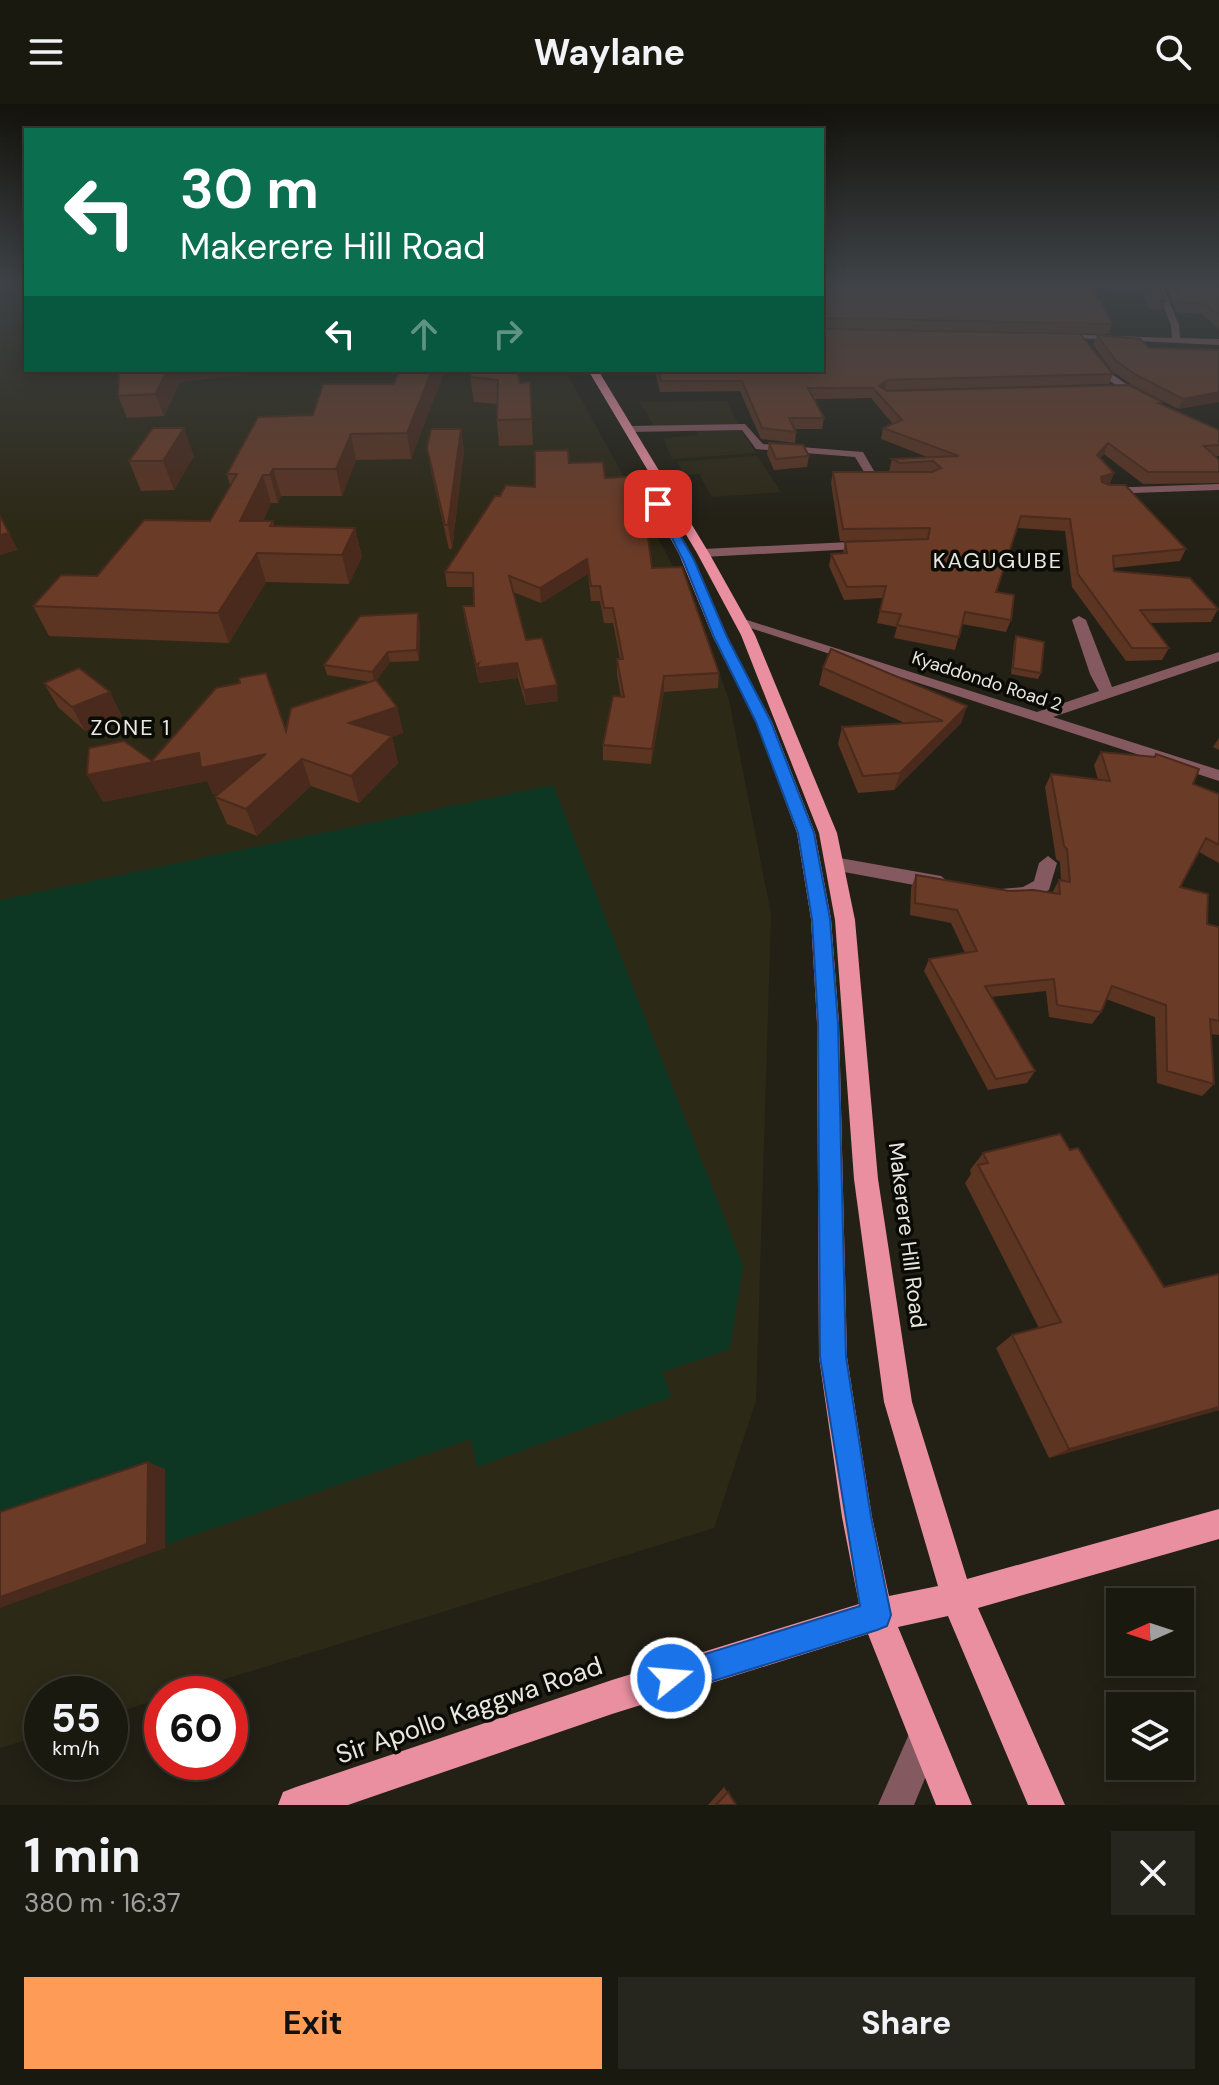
<!DOCTYPE html>
<meta charset="utf-8">
<style>
body{margin:0;font-family:"DM Sans",sans-serif;background:#27261e;color:#f1f3f6;height:100vh;display:flex;flex-direction:column;font-size:30px;white-space:nowrap}
*{box-sizing:border-box;margin:0}
p{font-size:26px;color:#9fa09f}
.icon{flex:none;width:44px;height:44px;fill:none;stroke:currentColor;stroke-width:2;stroke-linecap:round;stroke-linejoin:round}
.map{position:relative;height:1701px;overflow:hidden}
.side{display:flex;flex-direction:column;background:#1a1910;flex:1}
.side>*{flex:none}
.hud{position:absolute;left:24px;top:24px;width:800px;height:244px;border-radius:0px;box-shadow:0 4px 20px #0003,0 0 0 2px #383830;background:#0b6e4f;color:#fff;overflow:hidden}
.needle{width:52px;rotate:267deg}
.buttons{position:absolute;left:1106px;top:1484px;display:grid;gap:16px}
.buttons a{display:grid;place-items:center;width:88px;height:88px;border-radius:0px;background:#1a1910;box-shadow:0 4px 20px #0003,0 0 0 2px #383830;font-size:40px}
.speed{position:absolute;left:24px;top:1572px;display:flex;gap:16px;font-size:40px;font-weight:700;text-align:center}
.speed>*{display:grid;place-content:center;width:104px;height:104px;border-radius:50%;background:#1a1910;box-shadow:0 4px 20px #0003,0 0 0 2px #383830;line-height:1}
.speed small{font-size:20px;font-weight:400}
.speed .limit{border:12px solid #d22;background:#fff;color:#111}
.pin{position:absolute;display:grid;place-items:center;width:68px;height:68px;color:#fff;margin:-34px;border-radius:16px;box-shadow:0 4px 12px #0006}
.me{position:absolute;width:88px;margin:-44px;rotate:73deg;stroke-linejoin:round;filter:drop-shadow(0 0 6px #0008)}
.turn{display:flex;align-items:center;gap:28px;height:168px;padding:0 24px;font-size:36px}
.turn .icon{width:104px;height:104px;stroke-width:2.5}
.turn b{display:block;font-size:56px;line-height:68px}
.lanes{display:flex;align-items:center;height:76px;padding:0 24px;background:#0003;justify-content:center;gap:40px;direction:ltr}
.lanes .off{opacity:.35}
.round{display:grid;place-items:center;flex:none;width:84px;height:84px;border-radius:0px;background:#27261e}
.head{display:flex;align-items:center;justify-content:space-between;height:136px;padding:0 24px}
h1{font-size:48px;font-weight:700;line-height:60px}
.button{display:flex;gap:16px;margin-top:auto;padding:16px 24px}
.button a{flex:1;height:92px;border-radius:0px;background:#fe9c57;color:#111;font-size:32px;font-weight:700;line-height:92px;text-align:center}
.button a+a{background:#27261e;color:#f1f3f6}
header{display:flex;justify-content:space-between;align-items:center;height:104px;padding:0 24px;background:#1a1910;font-size:36px;font-weight:700}
.map>svg:first-child{display:block}
.built{fill:#2d2917}
.green{fill:#0d3723}
.lines{fill:none;stroke-linecap:round;stroke-linejoin:round}
.minor{fill:#855960;fill-rule:evenodd}
.major{fill:#ea8fa0;fill-rule:evenodd}
.wall{fill:#5b3422}
.shaded-wall{fill:#4a2a1c}
.building{fill:#6a3c28;stroke:#4a2a1c;stroke-width:2}
.route{fill:#1a73e8;stroke:#114b97;stroke-width:2}
.labels{text-anchor:middle;stroke-width:7;stroke-linejoin:round;paint-order:stroke}
.far-street-label{font-size:18px;fill:#e9e8e0;stroke:#0b0b06}
.far-quarter-label{font-size:22px;letter-spacing:2px;fill:#e9e8e0;stroke:#0b0b06}
.street-label{font-size:22px;fill:#e9e8e0;stroke:#0b0b06}
.near-street-label{font-size:26px;fill:#e9e8e0;stroke:#0b0b06}
</style>
<header><svg class="icon" aria-label="menu" viewBox="0 0 24 24"><path d="M4 6h16M4 12h16M4 18h16"/></svg>Waylane<svg class="icon" aria-label="search" viewBox="0 0 24 24"><circle cx="10" cy="10" r="6"/><path d="M15 15l6 6"/></svg></header>
<div class="map">
<svg width="1219" height="1701" viewBox="0 0 1219 1701">
<rect width="100%" height="100%" fill="#232116"/>
<path class="built" d="M0 179H26V266H565L698 507 729 596 771 810 756 1297 714 1424 177 1590H162V1594L110 1611V1590H42V1631L0 1644Z
M727 297 738 320 654 322 640 298Z
M739 323 756 349 672 355 663 334 698 331 695 325Z
M757 352 781 388 712 393 699 370 684 371 677 358Z"/>
<path class="green" d="M553 681 743 1161 730 1245 663 1268 671 1293 477 1363 471 1335 0 1498V796Z"/>
<g class="lines">
<path class="minor" d="M1158 179H1165L1163 182 1179 221 1180 234 1219 235V241L1054 233 1058 230 1172 234 1171 221 1155 182Z
M1093 253H1099L1110 269 1147 294V298H1141L1104 273Z
M745 320 763 340 863 348 874 367 899 377 893 380 866 371 855 353 756 345 742 326 628 328 623 325 628 322Z
M1219 380V386L1104 390 1098 387 1104 384Z
M871 437 875 438V444L703 453 697 449 703 445Z
M1079 512 1086 516 1112 583 1219 548V557L1053 613 1219 666V677L735 519 747 516 1037 608 1099 587 1090 570 1072 516Z
M1048 752 1057 759 1049 786 1026 797 1001 795 999 790 1001 785 1023 783 1034 777 1039 759Z
M834 753 941 772 950 779 941 786 828 765 825 760 828 755Z
M925 1616 937 1621 942 1633 914 1701H878L913 1621Z"/>
<path class="major" d="M588 266H598L709 449 755 531 837 729 855 816 878 1075 912 1298 967 1475 1219 1405V1435L978 1504 1065 1701H1028L948 1512 898 1523 972 1701H936L868 1530 612 1610 348 1701H278L283 1688 296 1683 612 1576 859 1500 842 1413 819 1253 817 919 811 815 797 729 756 618 713 533 679 450 647 391 649 389 659 391 691 450 727 533 772 618 815 729 831 815 839 919 847 1253 872 1413 889 1492 938 1482 884 1298 854 1075 835 816 819 729 741 531 697 449Z"/>
</g>
<path class="wall" d="M0 179H26V183L0 181Z
M822 179H1158L1166 197 1162 206 1149 205 1144 188 1094 184 1098 191 1097 194 1112 220 1109 230 823 224 824 225 1113 270 1109 280 885 286 887 287 1162 298 1161 301 1219 326V352H1215L1219 356V379L1143 380 1104 350 1100 354 1114 369 1109 381 1186 445 1180 457 1114 464V467L1218 505 1211 518 1150 519 1169 544 1162 556 1126 557 1072 483 1065 427 1017 424 996 488 1011 516 1006 528 962 520 955 546 894 534 897 523 877 519 883 494 844 496 829 462 831 450 843 449 845 438 888 436 840 437 831 379 833 368H892L889 367 892 355 930 354 881 335 883 324 893 320 871 294 814 295 824 314 822 325H795L796 328 795 339 761 335 740 287 660 288 655 266H822Z
M1165 179H1219V225L1202 210 1177 208Z
M1097 231 1149 244 1219 246V298L1178 305 1132 281 1112 267 1093 241Z
M119 266H281L180 278 164 312 127 314 118 292Z
M423 266H445L411 355 356 356 342 392H281L278 399H271L263 417H273L274 422 355 424 362 453 349 480 266 478 229 539 49 532 33 502 210 417 230 381 227 370 313 311 423 269Z
M469 266H517L520 279 530 278 533 341 499 342 497 316V300L474 298Z
M461 325 464 347 452 445H449L431 367 427 344Z
M769 339 809 352 807 363 774 366 767 350Z
M194 352 174 386 141 387 129 357Z
M569 359 605 374 652 464 719 569 718 584 664 588 651 660 603 656V641L621 593 617 570V555H620L613 519H604L600 497H591L588 470 541 499 513 488 526 536 558 597 526 601 518 574 479 579 465 517 463 502H474L473 483H447L445 468 500 392 535 383Z
M420 519 419 557 390 558 376 577 397 603 403 629 392 633 398 659 359 699 311 682 257 732 227 720 215 693 220 689 213 690 207 677 103 698 152 657 286 627 371 578 327 571 324 561Z
M1016 532 1041 569 1038 575 1011 570 1014 538Z
M823 564 967 602 961 619 894 686 858 689 838 640 842 623 905 619 819 581Z
M44 579 122 612 85 627 58 603Z
M1219 634V646L1213 643Z
M1101 648 1219 690V759L1199 748 1180 783 1207 820 1219 823V931L1210 930 1214 980 1202 992 1157 979 1155 913 1106 895 1101 908 1092 920 1049 913 1046 887 991 893 1035 967 1027 979 988 986 924 867 929 855 965 849 951 819 910 811 911 784 916 771 1009 787 1052 789 1059 776H1061L1060 758 1056 755 1045 683 1051 670 1098 676 1094 661Z
M1070 1046 1164 1183 1219 1170V1306L1049 1354 996 1244 1012 1231 1039 1224 965 1079 971 1070 970 1066 983 1049Z
M724 1683 736 1701H708Z"/>
<path class="shaded-wall" d="M168 266H281L180 278 164 312 155 290Z
M432 266H445L411 355 407 329Z
M887 276 885 286 879 282Z
M1219 288V298L1178 305 1183 295Z
M184 324 194 352 174 386 163 357Z
M461 325 464 347 452 445 448 421Z
M351 330 356 356 342 392 336 365Z
M1108 339 1104 350 1092 363 1097 351Z
M273 365 281 392 278 399 270 371Z
M1114 369 1109 381 1097 384 1101 373Z
M263 371 271 399 250 445 240 417Z
M355 424 362 453 349 480 342 451Z
M9 429 18 446 0 451V431Z
M257 449 266 478 229 539 218 509Z
M587 455 588 470 541 499 540 484Z
M418 509 420 519 419 557 417 546Z
M388 548 390 558 375 579 372 568Z
M479 559H517L518 574 479 579 476 561Z
M664 572V588L651 660 652 645Z
M557 581 558 597 526 601 524 586Z
M110 588 122 612 85 627 72 603Z
M967 602 961 619 894 686 900 669Z
M397 603 403 629 392 633 398 659 359 699 351 672 349 619Z
M199 649 266 650 276 676 213 690 207 677 103 698 87 671Z
M302 655 311 682 257 732 246 705Z
M1219 1303V1306L1049 1354 1069 1345Z
M148 1358 165 1365V1444L0 1504V1493Z"/>
<path class="building" d="M822 179H1091L1098 191H1094L1101 198 1112 220 822 214Z
M1144 179H1158L1166 197 1153 196 1147 179Z
M1172 179H1219V212L1206 200 1181 198Z
M822 217 824 225 1080 230 1113 270 887 276 879 282 887 287 1129 281 1162 298 1158 299 1219 326V341L1204 342 1219 356V368H1148L1108 339 1097 351 1114 369 1101 373 1102 378 1109 381H1125L1186 445 1113 452 1114 467 1190 474 1218 505 1140 506 1169 544H1132L1078 470 1070 415 1021 412 996 488 1014 491 1011 516 965 508 959 533 897 521 901 510 880 507 886 482 847 483 831 450 847 449 845 438 928 435 930 424 843 425 833 368H932L941 364 933 357 900 359 892 355 959 352 883 324 902 316 873 284H808L824 314H789L796 328 762 324 742 277H661L658 266H822Z
M1097 231 1140 235 1149 244 1219 246V288L1183 295 1136 271 1116 257Z
M119 266H168L155 290 118 292Z
M423 266H432L407 329 351 330 336 365H273L270 371H263L240 417H273L270 422 355 424 342 451 257 449 218 509 33 502 61 471 97 472 144 416 210 417 237 370H227L258 313 313 311 323 280H394L398 269H423Z
M470 266H517L520 279 530 278 532 315 497 316 498 276 471 273Z
M153 324H184L163 357H129Z
M431 325H461L448 421H445L427 344Z
M769 339 803 341 809 352 776 355Z
M568 346 569 359 603 358 605 374 640 372 652 464 682 463 719 569 664 572 652 645 603 641 613 592 624 593 617 555H623L613 504H604L600 482H591L587 455 540 484 509 472 526 536 542 534 557 581 524 586 517 559 477 564 479 559 476 561 463 502H474L473 469 445 468 495 392H500L506 381 535 383V347Z
M0 412 9 429 0 431Z
M418 509 417 546 388 548 372 568 324 561 360 512Z
M1016 532 1044 538 1041 569 1013 564Z
M831 545 967 602 900 669 863 672 842 623 943 617 823 564Z
M79 564 110 588 72 603 44 579Z
M266 569 286 627 291 604 376 576 397 603 349 619 392 632 351 672 302 655 246 705 215 693 266 650 201 664 199 649 87 671 89 644 124 637 152 657 216 584 240 579 239 574Z
M1101 648 1155 653 1156 650 1199 665 1193 680 1219 690V741L1206 734 1180 783 1208 790 1207 820 1219 823V917L1210 915 1214 980 1167 967 1166 901 1112 882 1101 908 1057 901 1054 875 985 882 1035 967 996 975 929 855 977 847 957 806 915 799 916 771 1009 787 1033 786 1060 790 1059 776 1070 778 1067 745 1064 742 1051 670 1110 677Z
M1060 1030 1070 1046 1078 1044 1164 1183 1219 1170V1303L1069 1345 1012 1231 1061 1218 978 1061 988 1059 983 1049Z
M148 1358 147 1440 0 1493V1408Z
M728 1688 736 1701H716Z"/>
<linearGradient id="sky" x2="0" y2="1"><stop stop-color="#13120c"/><stop offset="0.43" stop-color="#3f4347"/><stop offset="1" stop-color="#3f4347" stop-opacity="0"/></linearGradient>
<rect width="1219" height="417" fill="url(#sky)"/>
<path class="route" d="M654 398H661L694 456 727 533 771 618 814 729 830 815 838 919 846 1253 871 1413 891 1511 887 1522 877 1526 671 1590 660 1585 656 1574 660 1564 860 1502 820 1253 818 919 812 815 798 729 756 618 714 533 683 456Z"/>
<g class="labels">
<g class="far-street-label">
<text transform="translate(987 577) rotate(18)" y="6">Kyaddondo Road 2</text>
</g>
<g class="far-quarter-label">
<text x="998" y="464">KAGUGUBE</text>
<text x="131" y="631">ZONE 1</text>
</g>
<g class="street-label">
<text transform="translate(908 1131) rotate(83)" y="8">Makerere Hill Road</text>
</g>
<g class="near-street-label">
<text transform="translate(469 1606) rotate(-19)" y="9">Sir Apollo Kaggwa Road</text>
</g>
</g>
</svg>
<div class="buttons">
<a><svg class="needle" viewBox="-14 -14 28 28"><path d="M0-13l5 13h-10z" fill="#e53935"/><path d="M0 13l5-13h-10z" fill="#9fa09f"/></svg></a>
<a><svg class="icon" aria-label="layers" viewBox="0 0 24 24"><path d="M12 4l9 5-9 5-9-5zM3 14l9 5 9-5"/></svg></a>
</div>
<div class="speed"><div>55<small>km/h</small></div><div class="limit">60</div></div>
<div class="pin" style="left:658px;top:400px;background:#d93025"><svg class="icon" aria-label="arrive" viewBox="0 0 24 24"><path d="M6 21V4h12l-3 4 3 4H6"/></svg></div>
<svg class="me" style="left:671px;top:1574px" viewBox="-20 -20 40 40"><circle r="17" fill="#1a73e8" stroke="#fff" stroke-width="3"/><path d="M0-11L8 9 0 5-8 9z" fill="#fff"/></svg>
<div class="hud">
<div class="turn"><svg class="icon" aria-label="left" viewBox="0 0 24 24"><path d="M17 20v-9H6M10 6l-5 5 5 5"/></svg><div><b>30 m</b>Makerere Hill Road</div></div>
<div class="lanes"><svg class="icon" aria-label="left" viewBox="0 0 24 24"><path d="M17 20v-9H6M10 6l-5 5 5 5"/></svg><svg class="icon off" aria-label="ahead" viewBox="0 0 24 24"><path d="M12 20V5M6 11l6-6 6 6"/></svg><svg class="icon off" aria-label="right" viewBox="0 0 24 24"><path d="M7 20v-9h11M14 6l5 5-5 5"/></svg></div>
</div>
</div>
<section class="side">
<div class="head"><div><h1>1 min</h1><p>380 m · 16:37</p></div><a class="round"><svg class="icon" aria-label="close" viewBox="0 0 24 24"><path d="M6 6l12 12M18 6L6 18"/></svg></a></div>
<div class="button"><a>Exit</a><a>Share</a></div>
</section>
